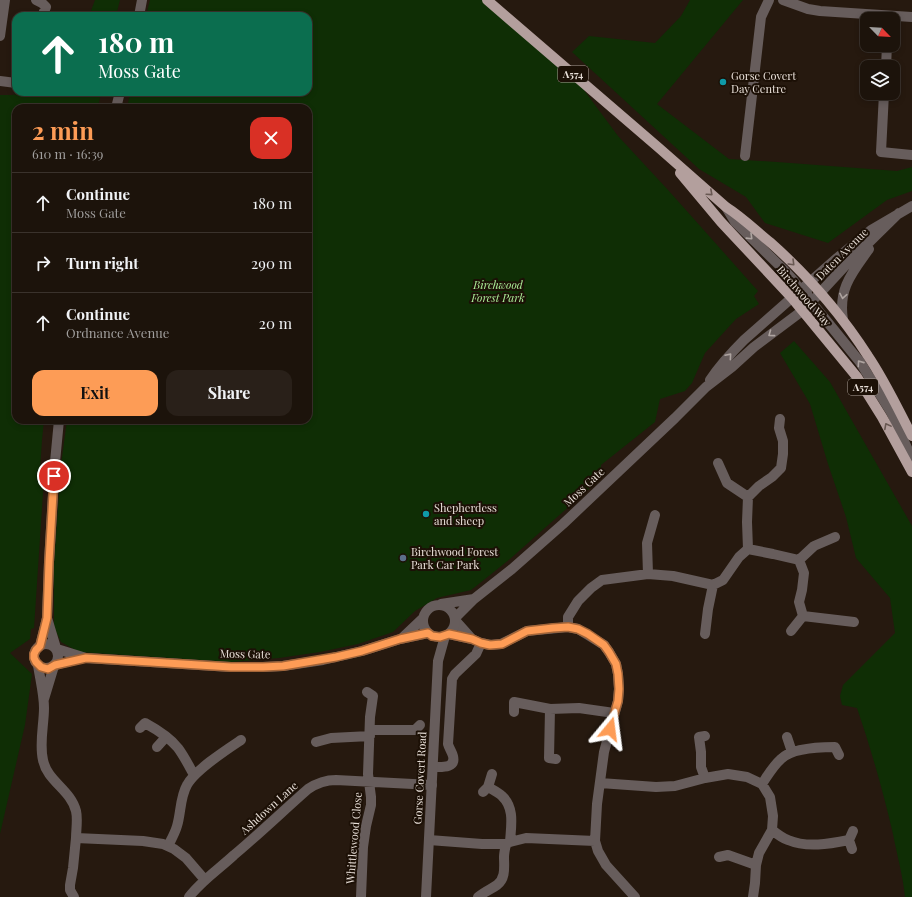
<!DOCTYPE html>
<meta charset="utf-8">
<style>
body{margin:0;font-family:"Playfair Display",serif;background:#292019;color:#f1f3f6;height:100vh;display:flex;flex-direction:column;font-size:15px;white-space:nowrap}
*{box-sizing:border-box;margin:0}
p{font-size:13px;color:#a09e9d}
.icon{flex:none;width:22px;height:22px;fill:none;stroke:currentColor;stroke-width:2;stroke-linecap:round;stroke-linejoin:round}
.map{position:relative;flex:1;overflow:hidden}
.details{position:absolute;left:12px;top:104px;width:300px;height:320px;display:flex;flex-direction:column;background:#1c130b;border-radius:12px;box-shadow:0 2px 6px #0003,0 0 0 1px #3a322c}
.details>*{flex:none}
.guide{position:absolute;left:12px;top:12px;width:300px;height:84px;border-radius:12px;box-shadow:0 2px 6px #0003,0 0 0 1px #3a322c;background:#0b6e4f;color:#fff;overflow:hidden}
.needle{width:26px;rotate:115deg}
.fabs{position:absolute;left:860px;top:12px;display:grid;gap:8px}
.fabs a{display:grid;place-items:center;width:40px;height:40px;border-radius:8px;background:#1c130b;box-shadow:0 2px 6px #0003,0 0 0 1px #3a322c;font-size:20px}
.pin{position:absolute;display:grid;place-items:center;width:34px;height:34px;color:#fff;margin:-17px;border:2px solid #fff;border-radius:50%;box-shadow:0 1px 4px #0007}
.me{position:absolute;width:44px;margin:-22px;rotate:16deg;stroke-linejoin:round;filter:drop-shadow(0 0 3px #0008)}
.turn{display:flex;align-items:center;gap:14px;height:84px;padding:0 20px;font-size:18px}
.turn .icon{width:52px;height:52px;stroke-width:2.5}
.turn b{display:block;font-size:28px;line-height:34px}
.round{display:grid;place-items:center;flex:none;width:42px;height:42px;border-radius:12px;background:#292019}
.summary{display:flex;align-items:center;justify-content:space-between;height:68px;padding:0 20px}
h1{font-size:24px;font-weight:700;line-height:30px;color:#fd9c56}
.button{display:flex;gap:8px;margin-top:auto;padding:8px 20px}
.button a{flex:1;height:46px;border-radius:12px;background:#fd9c56;color:#111;font-size:16px;font-weight:700;line-height:46px;text-align:center}
.button a+a{background:#292019;color:#f1f3f6}
ul{padding:0;list-style:none}
li{display:flex;align-items:center;gap:12px;height:60px;padding:0 20px;border-top:1px solid #3a322c}
li div{flex:1}
li b{display:block;font-size:15px}
li em{font-style:normal}
.map>svg:first-child{display:block}
.green{fill:#0f2e05}
.lines{fill:none;stroke-linecap:round;stroke-linejoin:round}
.minor{stroke:#675d5c;stroke-width:10}
.tertiary{stroke:#675d5c;stroke-width:10}
.primary{stroke:#b39f9d;stroke-width:10}
.oneway{stroke:#685852}
.oneway2{stroke:#aea4a0}
.route-casing{stroke:#a46538;stroke-width:10}
.route{stroke:#fd9c56;stroke-width:7}
.culture-dot{fill:#0f9aa8;stroke:#1c1006;stroke-width:1.5}
.service-dot{fill:#5c6f8a;stroke:#1c1006;stroke-width:1.5}
.labels{text-anchor:middle;stroke-width:4;stroke-linejoin:round;paint-order:stroke}
.shield{fill:#1c1006;stroke:#aba199;stroke-width:1}
.shield-label{font-size:10px;font-weight:bold;fill:#e8dfd8}
.poi-label{font-size:11px;fill:#e8dfd8;stroke:#1c1006;text-anchor:start}
.street-label{font-size:11px;fill:#e8dfd8;stroke:#1c1006}
.park-label{font-size:11px;font-style:italic;fill:#acef99;stroke:#1c1006}
</style>
<div class="map">
<svg width="912" height="897" viewBox="0 0 912 897">
<rect width="100%" height="100%" fill="#26190f"/>
<path class="green" d="M95 0H120L116 16H89Z
M150 0H483L581 86 618 136 669 191 758 291 754 296 759 304 736 319 705 353 692 383 685 391 660 399 655 422 601 465V478L510 559 475 587 471 590 437 598 415 611 393 632 358 644 320 652 279 658 231 662 79 652 61 642 54 627V566L61 465 67 420H308V108H127L130 94H129V92H308V16H146Z
M690 0H743L657 104 729 159 777 162 897 171 912 167V191L887 200 828 243 765 223 746 197 699 169 572 52 589 36 655 43 681 16Z
M37 92H101L98 108H16V420H44L42 440 39 485 44 486 43 493 34 628 31 629 30 639 10 653 32 674 25 725 0 834V95H11Z
M794 341 830 382 912 526V897H905C903 876 897 855 893 834 883 791 871 749 857 708L842 705 840 696 843 685 895 633 890 598 856 558 846 517 828 464 810 404 780 353Z"/>
<g class="lines">
<path class="minor" d="M36 0 42 3 46 7 43 14
M783 0 808 9 820 11 912 17
M0 36 5 0
M886 67 887 45
M0 81 16 83
M884 93 881 152 912 155
M745 156 761 17 769 0
M718 463 727 483 748 497 747 522 748 549
M748 497 759 486 772 477 781 468 783 454V441L779 428 780 419
M799 560 814 546 835 537
M648 574 647 543 655 515
M455 620 472 639
M568 627V617L578 601 591 588 602 580 648 574 673 576 713 585 723 580 739 557 748 549 773 554 799 560 804 573 802 590 799 602 803 616 854 622
M791 631 803 616
M449 634 472 639 481 643 490 645 501 644 527 631 568 627 578 629 588 635 604 645 609 652 616 664 618 674 619 689 618 701 604 752 597 804 595 841 598 851 606 865 635 897
M705 634 708 609 713 585
M38 665C40 679 44 694 44 708 44 725 39 743 43 760 47 781 71 790 76 811 78 819 76 830 76 838L143 841 163 844 174 849 186 858 205 880
M44 699 54 666
M550 709 549 758 556 759
M514 712V702L550 709 579 708 614 713
M140 728 145 723C156 729 170 738 178 748 184 756 189 766 194 775
M370 730H415L420 725
M787 737 792 752
M316 742 331 738 370 736
M157 747 166 737
M433 767C441 767 456 769 453 756 452 752 449 748 448 744L452 679 455 674 476 654 481 643
M705 778 701 767V752L699 737 705 736
M600 783 656 787 675 786 705 778 728 774 747 777 762 784 770 797 773 816 772 830 759 853 756 865 755 883 753 897
M762 784C768 775 773 766 781 759 792 748 820 747 835 747L839 755
M488 787C493 790 498 792 502 796 515 808 511 826 510 842
M483 792 488 787 492 774
M772 830C777 834 782 838 788 840 807 848 829 844 849 840
M429 840 482 844H506L510 842 526 838 595 841
M168 846C171 840 175 833 177 826 181 813 180 797 187 785 195 770 226 750 241 740
M852 849 849 840 853 831
M719 857 728 855 756 865
M74 897 70 890V885L73 868 76 838
M189 897C201 881 219 869 234 855 259 834 283 811 308 789 317 783 325 780 336 780L432 785
M361 897 363 847 366 826 371 805V797L368 774 370 717 373 696 367 692
M478 897C484 892 491 889 497 885 506 878 504 867 504 857 504 853 505 849 506 844"/>
<path class="tertiary" d="M139 16 142 0
M116 108 120 92
M726 207 735 222 783 269 794 281 803 294
M810 281C806 287 806 292 808 298L860 362 891 412 912 459
M843 320C838 288 852 273 869 249
M710 380C720 365 732 352 744 340L837 258 871 230 912 206
M441 604 474 599
M423 621a16 16 0 1 1 32 0a16 16 0 1 1-32 0Z
M47 618 56 648
M455 618 474 599 512 569 563 524 675 418 706 387 732 367 754 347 802 311 820 293 844 267 899 213
M402 638 422 619
M34 656a12 12 0 1 1 24 0a12 12 0 1 1-24 0Z
M40 646 47 618 49 562 55 462 59 420
M57 649 86 658 231 667H263L283 666 323 660 362 651 400 639 428 633
M55 665 84 658
M426 897 438 661 445 636"/>
<path class="primary" d="M487 0 659 148 726 207C742 217 756 231 771 243 808 276 841 314 868 356 885 381 898 409 912 436
M680 173 721 222 792 298 857 377 882 417 912 472"/>
</g>
<defs><path id="oneway-chevron" d="M-2-3.5L2.5 0L-2 3.5" fill="none" stroke-width="1.6" stroke-linecap="round" stroke-linejoin="round"/></defs>
<g class="oneway">
<use href="#oneway-chevron" transform="translate(710 193) rotate(42)"/>
<use href="#oneway-chevron" transform="translate(792 263) rotate(45)"/>
<use href="#oneway-chevron" transform="translate(887 426) rotate(-118)"/>
</g>
<g class="oneway2">
<use href="#oneway-chevron" transform="translate(750 237) rotate(44)"/>
<use href="#oneway-chevron" transform="translate(843 296) rotate(100)"/>
<use href="#oneway-chevron" transform="translate(771 334) rotate(144)"/>
<use href="#oneway-chevron" transform="translate(729 356) rotate(-49)"/>
<use href="#oneway-chevron" transform="translate(860 363) rotate(-125)"/>
</g>
<g class="lines">
<defs>
<path id="route" d="M54 476 49 562 47 618 40 646 36 650 34 654V658L36 662 41 667 48 669 55 665 86 658 231 667H263L283 666 336 657 362 651 400 639 428 633 432 636 440 637 449 634 472 639 481 643 490 645 502 644 527 631 553 628 568 627 578 629 588 634 604 645 609 652 616 664 618 674 619 689 618 701 610 729"/>
</defs>
<use href="#route" class="route-casing"/>
<use href="#route" class="route"/>
</g>
<g class="culture-dot">
<circle cx="723" cy="82" r="4"/>
<circle cx="426" cy="514" r="4"/>
</g>
<circle class="service-dot" cx="403" cy="558" r="4"/>
<g class="labels">
<g class="shield">
<rect x="558" y="66" width="30" height="16" rx="3"/>
<rect x="848" y="379" width="30" height="16" rx="3"/>
</g>
<g class="shield-label">
<text x="573" y="78">A574</text>
<text x="863" y="391">A574</text>
</g>
<g class="poi-label">
<text x="731" y="80">Gorse Covert<tspan x="731" dy="13">Day Centre</tspan></text>
<text x="434" y="512">Shepherdess<tspan x="434" dy="13">and sheep</tspan></text>
<text x="411" y="556">Birchwood Forest<tspan x="411" dy="13">Park Car Park</tspan></text>
</g>
<g class="street-label">
<text transform="translate(842 254) rotate(-45)" y="4">Daten Avenue</text>
<text transform="translate(804 296) rotate(49)" y="4">Birchwood Way</text>
<text transform="translate(584 487) rotate(-43)" y="4">Moss Gate</text>
<text transform="translate(245 654) rotate(1)" y="4">Moss Gate</text>
<text transform="translate(420 778) rotate(-87)" y="4">Gorse Covert Road</text>
<text transform="translate(269 808) rotate(-42)" y="4">Ashdown Lane</text>
<text transform="translate(354 838) rotate(-85)" y="4">Whittlewood Close</text>
</g>
<g class="park-label">
<text x="498" y="289">Birchwood<tspan x="498" dy="13">Forest Park</tspan></text>
</g>
</g>
</svg>
<div class="fabs">
<a><svg class="needle" viewBox="-14 -14 28 28"><path d="M0-13l5 13h-10z" fill="#e53935"/><path d="M0 13l5-13h-10z" fill="#a09e9d"/></svg></a>
<a><svg class="icon" aria-label="layers" viewBox="0 0 24 24"><path d="M12 4l9 5-9 5-9-5zM3 14l9 5 9-5"/></svg></a>
</div>
<div class="pin" style="left:54px;top:476px;background:#d93025"><svg class="icon" aria-label="arrive" viewBox="0 0 24 24"><path d="M6 21V4h12l-3 4 3 4H6"/></svg></div>
<svg class="me" style="left:610px;top:729px" viewBox="-20 -20 40 40"><path d="M0-17L14 15 0 8-14 15z" fill="#fd9c56" stroke="#fff" stroke-width="4"/></svg>
<div class="guide">
<div class="turn"><svg class="icon" aria-label="ahead" viewBox="0 0 24 24"><path d="M12 20V5M6 11l6-6 6 6"/></svg><div><b>180 m</b>Moss Gate</div></div>
</div>
<section class="details">
<div class="summary"><div><h1>2 min</h1><p>610 m · 16:39</p></div><a class="round" style="background:#d93025;color:#fff"><svg class="icon" aria-label="close" viewBox="0 0 24 24"><path d="M6 6l12 12M18 6L6 18"/></svg></a></div>
<ul>
<li><svg class="icon" aria-label="ahead" viewBox="0 0 24 24"><path d="M12 20V5M6 11l6-6 6 6"/></svg><div><b>Continue</b><p>Moss Gate</p></div><em>180 m</em></li>
<li><svg class="icon" aria-label="right" viewBox="0 0 24 24"><path d="M7 20v-9h11M14 6l5 5-5 5"/></svg><div><b>Turn right</b></div><em>290 m</em></li>
<li><svg class="icon" aria-label="ahead" viewBox="0 0 24 24"><path d="M12 20V5M6 11l6-6 6 6"/></svg><div><b>Continue</b><p>Ordnance Avenue</p></div><em>20 m</em></li>
</ul>
<div class="button"><a>Exit</a><a>Share</a></div>
</section>
</div>
